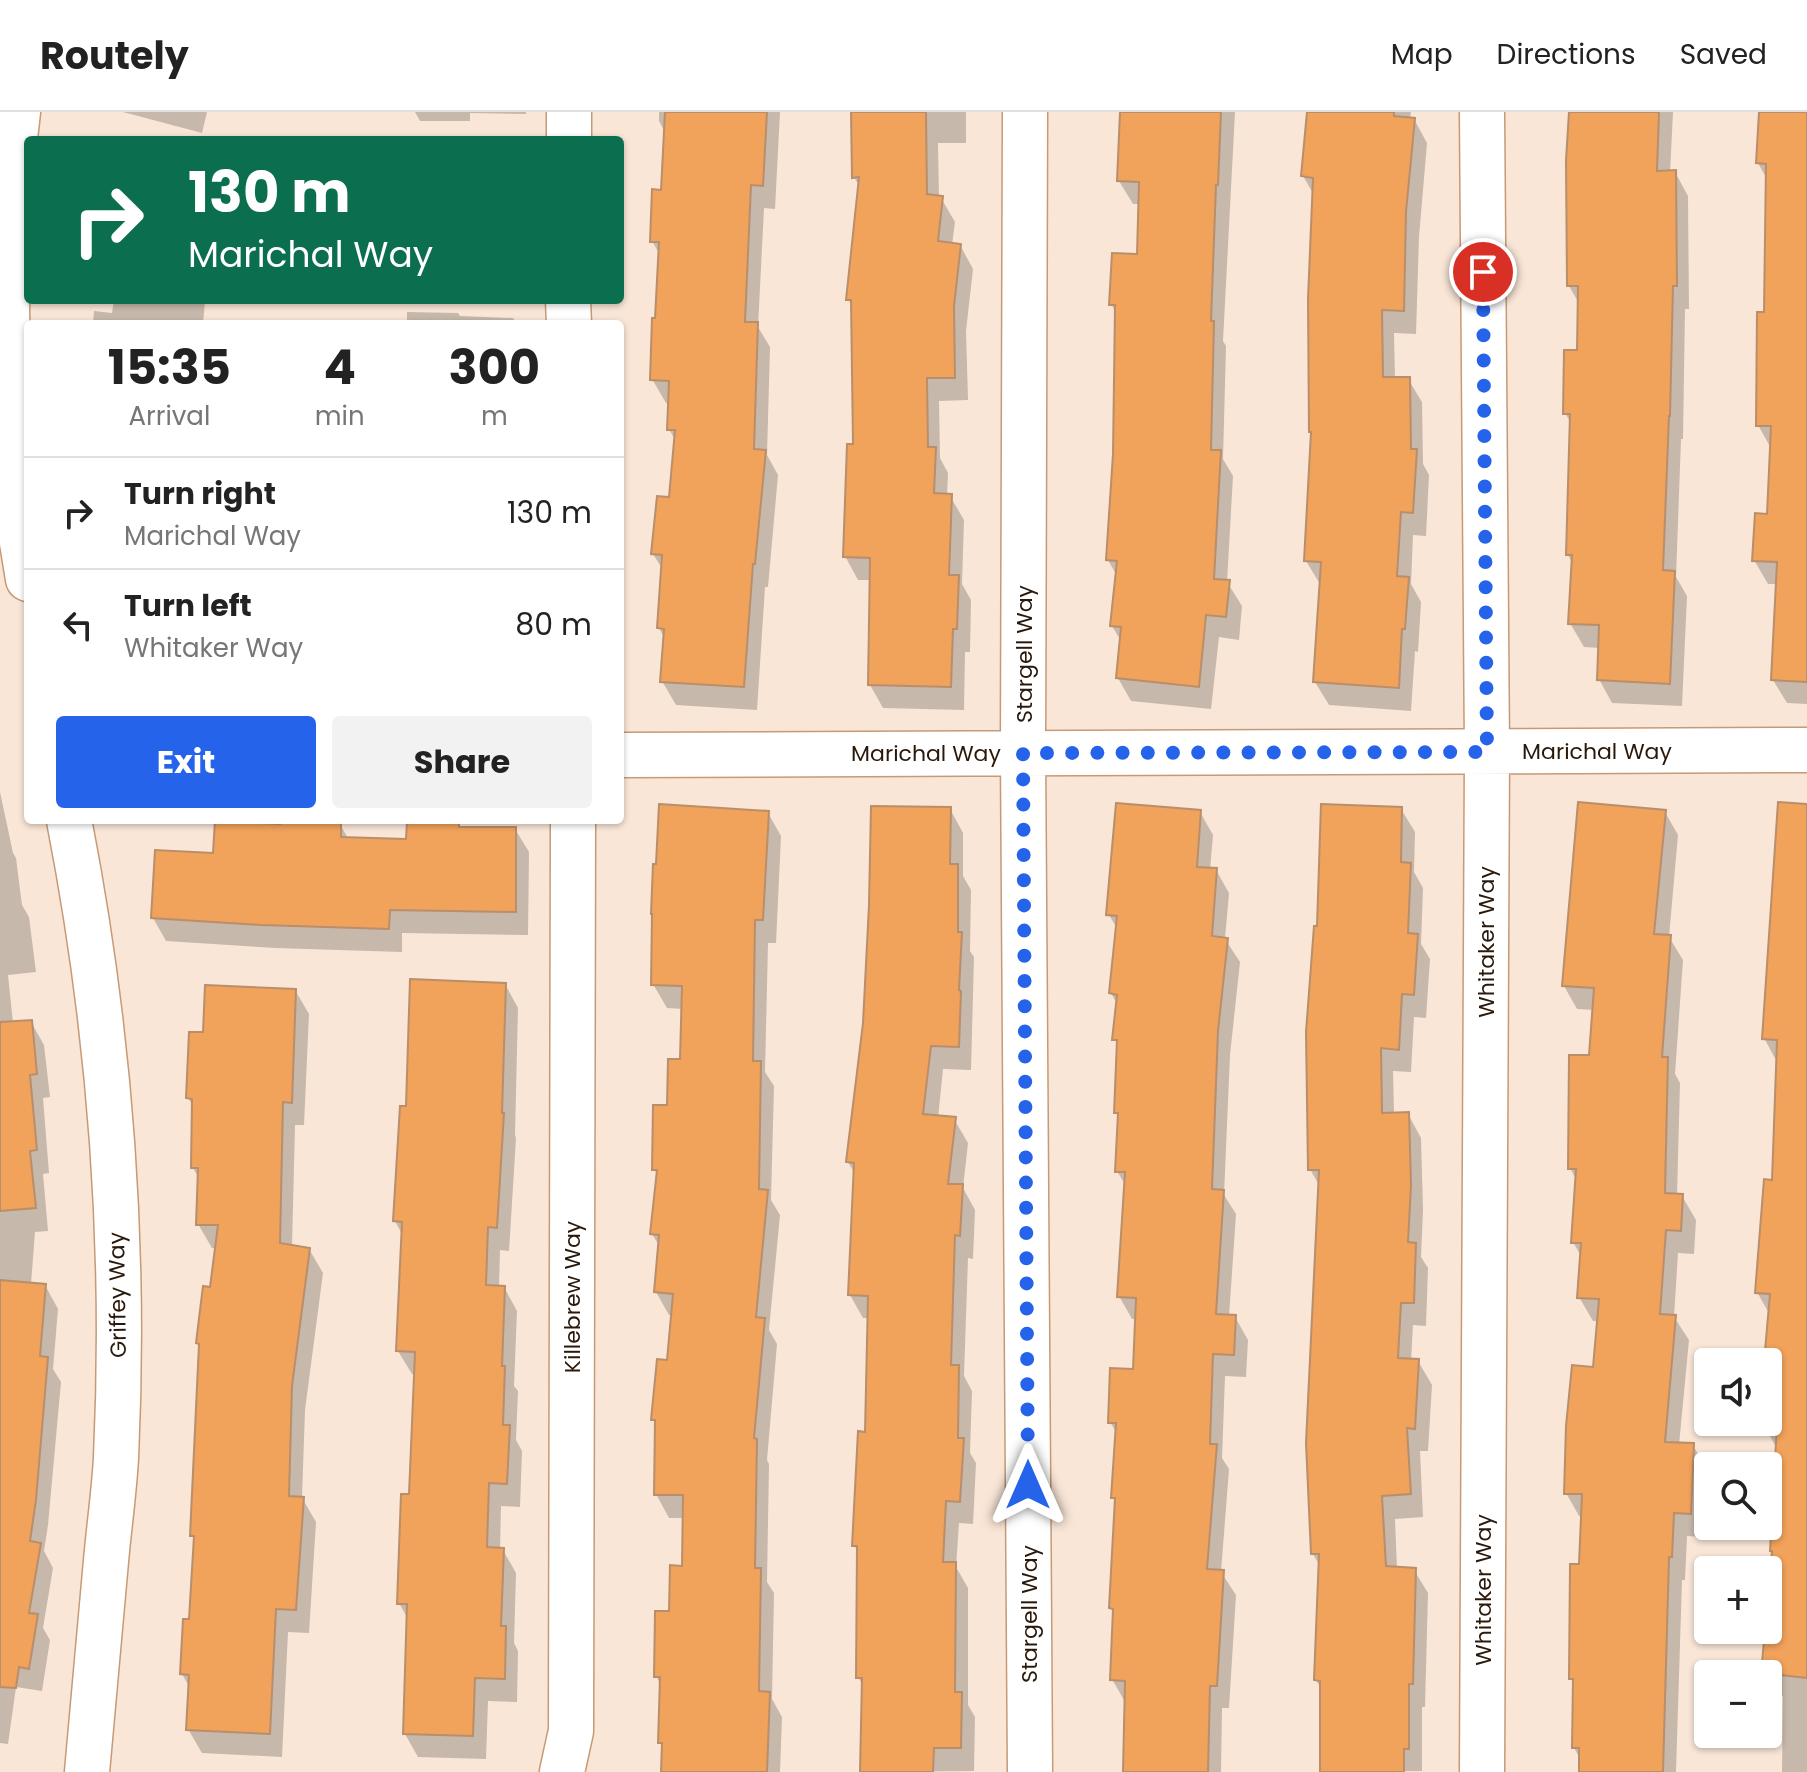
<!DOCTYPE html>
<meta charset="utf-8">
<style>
body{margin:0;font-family:Poppins,sans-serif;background:#f2f2f2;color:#222;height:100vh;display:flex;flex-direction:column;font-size:30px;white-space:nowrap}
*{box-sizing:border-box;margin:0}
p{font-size:26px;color:#767676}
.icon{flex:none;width:44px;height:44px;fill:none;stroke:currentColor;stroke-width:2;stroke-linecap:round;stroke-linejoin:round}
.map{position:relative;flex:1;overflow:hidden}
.details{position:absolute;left:24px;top:208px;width:600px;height:504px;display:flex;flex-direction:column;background:#fff;border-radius:8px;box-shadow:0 2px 6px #0004}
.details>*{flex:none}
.guide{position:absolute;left:24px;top:24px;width:600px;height:168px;border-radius:8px;box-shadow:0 2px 6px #0004;background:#0b6e4f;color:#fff;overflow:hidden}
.fabs{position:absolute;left:1694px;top:1236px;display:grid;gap:16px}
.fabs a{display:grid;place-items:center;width:88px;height:88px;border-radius:8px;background:#fff;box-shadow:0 2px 6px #0004;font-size:40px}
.pin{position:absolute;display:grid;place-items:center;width:68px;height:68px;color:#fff;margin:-34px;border:4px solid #fff;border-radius:50%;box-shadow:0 2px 8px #0007}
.me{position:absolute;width:88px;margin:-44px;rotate:0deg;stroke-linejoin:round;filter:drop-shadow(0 0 6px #0008)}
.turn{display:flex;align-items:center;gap:28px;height:168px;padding:0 32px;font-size:36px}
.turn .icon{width:104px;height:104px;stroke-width:2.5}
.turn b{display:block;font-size:56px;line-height:68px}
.eta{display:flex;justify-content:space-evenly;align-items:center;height:136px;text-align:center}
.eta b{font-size:48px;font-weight:700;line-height:56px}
.action{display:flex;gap:16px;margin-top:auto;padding:16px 32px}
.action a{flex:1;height:92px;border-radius:8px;background:#2563eb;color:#fff;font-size:32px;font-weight:700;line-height:92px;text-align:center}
.action a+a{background:#f2f2f2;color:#222}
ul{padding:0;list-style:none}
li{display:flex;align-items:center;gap:24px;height:112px;padding:0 32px;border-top:2px solid #e0e0e0}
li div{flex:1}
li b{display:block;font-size:30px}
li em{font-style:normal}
header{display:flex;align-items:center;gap:48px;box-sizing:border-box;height:112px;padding:0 40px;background:#fff;border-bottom:2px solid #e0e0e0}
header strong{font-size:38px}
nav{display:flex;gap:44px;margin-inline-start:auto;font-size:28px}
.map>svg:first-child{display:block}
.shadow{fill:#0003}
.building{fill:#f1a25b;stroke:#b98e6b;stroke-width:2}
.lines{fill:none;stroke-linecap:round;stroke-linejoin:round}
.minor-casing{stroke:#c69a76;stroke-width:47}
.minor{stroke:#fff;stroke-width:44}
.route{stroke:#2563eb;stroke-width:14;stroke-dasharray:0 25.2}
.labels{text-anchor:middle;stroke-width:6;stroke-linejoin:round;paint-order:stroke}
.street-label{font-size:22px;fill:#2a190b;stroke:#fff}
</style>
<header>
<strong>Routely</strong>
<nav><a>Map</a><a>Directions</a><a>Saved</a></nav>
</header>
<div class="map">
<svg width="1807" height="1660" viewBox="0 0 1807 1660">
<rect width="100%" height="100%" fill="#f9e6d7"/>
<path class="shadow" d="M123 0H207L202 21Z
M415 0H526V2L470 1V9H420Z
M659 0H780L775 97 764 96 758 215 770 235 767 343 778 363 768 475H765L757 598 676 593 662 569 665 527 659 516 663 458 653 442 671 388 676 330 669 317 670 291H666L652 267 660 143 652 129 663 80 666 22 659 9Z
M853 0H966V31H938L939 86H941L955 110 952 133H960L973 157 966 219 968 288 939 289 940 346 948 361 947 384H950L964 408 962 472 971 488 970 540H965L964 598 883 596 870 573 872 468H858L845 444 855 334 853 196 848 187 860 76 854 65Z
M1122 0H1235L1223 229 1226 234 1223 347 1233 364 1227 470 1242 494 1239 528 1219 525 1211 597 1131 589 1118 566 1121 529 1112 514 1117 464 1108 448 1115 342 1117 202 1111 192 1139 144 1141 92H1133L1119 69Z
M1309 0H1411L1410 7H1414L1427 31 1419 125 1416 222 1394 221 1395 267H1408L1422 290 1423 352 1429 363 1426 424 1413 423 1411 472 1421 490 1418 540 1415 539 1411 599 1329 593 1315 570 1320 472 1306 449 1313 324 1311 320 1314 83 1303 64Z
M1571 0H1673L1670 61 1675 60 1688 84 1689 197H1685L1683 327H1681L1676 465 1687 484 1682 594 1612 591 1599 567 1600 536 1584 535 1570 511 1573 452 1568 443 1572 313 1565 301 1579 240 1580 193 1569 174Z
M1761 0H1807V592L1787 591 1773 568 1778 472H1768L1754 448 1769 404 1772 338 1758 313 1765 202 1768 69 1758 51Z
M114 188H205L203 212H93L94 199 112 201Z
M407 200 458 201 460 204 513 206 517 212H407Z
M0 680 13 741 16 746 22 793 29 805 36 860 8 863 13 911 31 910 44 933 50 985 43 986 49 1061 43 1062 48 1119 35 1120 31 1172 45 1173 58 1197 53 1257 61 1270 48 1413 44 1439 53 1456 43 1516 50 1528 42 1579 16 1575 8 1632 0 1631Z
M1807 694V1660H1782L1783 1584H1776L1768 1570V1562L1763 1560 1774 1443 1778 1333H1775L1762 1310H1768V1250H1766L1770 1203 1757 1180 1774 1070 1777 950 1764 926Z
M950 697 963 721V764L971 778 970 839 974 845 971 958 943 957 938 1006 954 1007 968 1031 963 1076 975 1098 973 1147 968 1146 964 1264 972 1279 970 1341 976 1351 973 1412 959 1411 956 1455 968 1476V1593L975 1605 974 1659 862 1660 863 1574 858 1565 859 1442 854 1433 867 1322 870 1206H863L850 1183 855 1062 848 1050Z
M1401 697 1415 720 1414 760 1423 776 1421 832 1430 847 1426 906 1414 905 1411 960 1393 959 1394 1002H1408L1421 1026 1423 1098 1421 1145 1428 1156 1426 1214 1413 1213 1411 1249H1418L1432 1273 1428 1339H1420L1423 1405 1395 1407 1397 1457 1414 1458 1428 1481 1425 1595H1422V1659L1322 1660V1578L1316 1568 1320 1454 1313 1442 1320 1075 1310 1057Z
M1200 700 1213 723 1210 758H1216L1229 781 1225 827 1240 850 1230 943 1224 1083 1236 1102 1229 1205H1235L1248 1228 1246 1265 1225 1264 1222 1346 1229 1357 1221 1460 1236 1483 1229 1596H1222L1221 1660H1125V1590L1112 1567 1115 1503 1111 1496 1117 1392 1113 1385 1118 1323 1110 1310 1135 1259 1137 1207H1132L1119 1184 1126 1074 1117 1059 1119 1006 1116 1000 1119 934 1114 927 1118 894 1111 881 1118 818 1109 803Z
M1665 700 1678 723 1669 825 1683 848 1675 962 1680 971 1677 1084H1682L1696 1108 1694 1142 1678 1141 1674 1205 1689 1228 1679 1333H1693L1706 1357 1704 1425 1687 1424 1685 1468H1682L1676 1660H1581V1648L1574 1636 1575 1574 1571 1566 1581 1454 1583 1405 1579 1404 1566 1381 1595 1258 1599 1209H1593L1579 1185 1582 1146 1573 1130 1577 1069 1570 1056 1591 945 1594 898 1577 897 1564 874Z
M768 701 781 724 776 831H768L765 960 774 974 771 1088 780 1103 769 1218 777 1232 767 1348 769 1352 767 1470 774 1481 772 1587 782 1605 780 1660H663L664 1636 660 1631 662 1575 656 1564 684 1456V1406H669L656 1382 657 1314 653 1308 668 1250 673 1203H669L656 1180 660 1135 652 1122 658 1064 654 1057 682 949 683 897 667 896 653 872Z
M458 711 461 717H515L529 740 528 823 402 821V840L275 836 166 829 153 806 215 743 282 714 340 712 349 728 408 729Z
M505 872 518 896 515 1023 516 1026 509 1139 500 1138 499 1175H504L517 1199 514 1274 518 1279 516 1328 522 1339 520 1395 501 1394 500 1438H503L516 1461 514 1531 518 1539 517 1590 488 1589 486 1647 418 1645 405 1622 408 1507 399 1491 411 1384 416 1262H412L398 1239 403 1124 395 1109 408 997Z
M295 878 309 902 304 1013H295L292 1135 309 1137 323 1161 305 1298 302 1386 316 1410 309 1521 288 1520 282 1645 202 1641 188 1617 190 1576 182 1562 191 1509 196 1430 192 1424 201 1236 198 1231 212 1178 217 1136H212L198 1112 200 1068 193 1056 194 995 188 986 205 922Z"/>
<path class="building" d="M665 0H767L763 74 751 73 745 210H758L754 337 766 338 755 452H753L744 575 660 570 664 517 657 516 662 443 651 442 657 384 669 385 675 318H667L669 269 650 268 652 206H655L659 130H650L652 77 661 78Z
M851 0H926L927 82 943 84 938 129 961 132 954 194 955 266H927L928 335H936L934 381 952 382 949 463H959L957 517H953L951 575 868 573 870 446 843 445 847 332H853L851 188H846L859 65 852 66Z
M1120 0H1221L1218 73H1216L1211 209H1214L1211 338H1221L1214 467 1230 468 1226 505 1206 503 1199 575 1116 566 1121 515 1110 514 1117 449 1106 448 1113 342 1114 268 1115 193H1109L1112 141 1137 142 1139 70 1117 69Z
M1307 0H1394V4L1415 6 1406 100 1404 199 1382 198 1383 265H1410L1411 337H1417L1413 401 1401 400 1397 464 1409 465 1405 517H1402L1399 576 1313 570 1321 450 1304 449 1311 320H1309L1308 187 1313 66 1301 64Z
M1569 0H1659L1657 59 1676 58 1677 174H1673L1670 304H1669L1663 458 1675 459 1670 572 1597 568 1599 513 1568 512 1572 443H1566L1570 302H1563L1564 238H1577L1578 174H1567L1566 48Z
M1759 0H1807V570L1771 568 1777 450 1752 449 1755 401 1767 402 1771 314H1756L1757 200H1764L1766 52 1756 51Z
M1578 690 1666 698 1654 822 1671 823 1662 945H1668L1665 1081 1683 1082 1681 1119 1666 1118 1660 1202 1676 1203 1665 1330 1694 1331 1691 1402 1674 1401 1672 1445H1669L1663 1660H1579V1636H1572L1573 1567H1569L1570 1452H1579L1582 1382H1564L1566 1314 1572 1253 1593 1255 1599 1187 1577 1186 1581 1131H1571L1576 1057H1568L1569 943H1589L1594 876 1562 874Z
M1778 690 1807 692V1566L1761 1561 1765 1518H1768V1484L1772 1439H1770L1777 1312 1768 1311V1250H1764L1770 1182 1755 1181 1764 1067 1772 1068 1777 928 1762 927Z
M1116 691 1201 698 1197 755 1217 756 1212 824 1228 826 1218 919 1212 1077 1224 1078 1216 1202 1236 1203 1234 1243 1213 1242 1210 1332H1217L1207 1457 1224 1458 1217 1574H1210L1208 1660H1123L1125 1569 1110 1568 1113 1497 1109 1496 1115 1386H1111L1116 1311H1108L1110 1256 1133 1257 1136 1186 1117 1185 1125 1060H1115L1118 1001H1114L1117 928H1112L1117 883 1109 881 1117 804 1106 803Z
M659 692 769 699 763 808H755L753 949H761L759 1077 768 1078 756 1205 765 1206 754 1326 757 1327 755 1456H761L759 1579 770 1580 767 1660H661L662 1631H658L660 1565H654L655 1499H669L670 1453 682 1454 683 1383H654L655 1308H651L657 1247 667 1248 673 1182 654 1180 659 1123 650 1122 657 1058H652L653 993H667L668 947H680L682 874 651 873 652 802H651L653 752H656Z
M1321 692 1402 695 1401 750 1411 751 1408 821 1418 822 1414 883 1402 882 1399 938 1381 936 1382 1001 1409 1000 1411 1073 1408 1130 1416 1131 1414 1191H1401L1398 1246 1419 1247 1415 1317 1407 1316 1411 1382 1382 1384 1386 1454 1416 1456 1413 1572H1409V1637H1404V1660H1320V1569L1314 1568 1319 1442H1311L1306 1331 1319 1058H1308L1306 920 1314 814H1317Z
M871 694 951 695 950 752H958V820H962L959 878 961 879 959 935 931 934 923 1002 956 1005 948 1072H963L960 1124 955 1123 951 1253H959L958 1326H964L960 1390 946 1389 943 1450H956L955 1580H962L961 1636H934L933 1660H860L862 1566H856L857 1434H852L858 1319 865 1320 868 1184 848 1183 854 1051 846 1050 863 911 869 793Z
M215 708 280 712V708L341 710V725L406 727 407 709 459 710V715H516V800L390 798 389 817 261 813 151 806 155 738 213 741Z
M410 867 506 871 502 1001H504L497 1116 488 1115 486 1173 505 1174 502 1254H505L503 1313H510L507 1372 489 1371 487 1435 504 1436 501 1514H506L505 1567 475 1566 473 1624 403 1622 407 1492H397L401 1382H409L415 1240 396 1239 402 1110 393 1109 400 994H406Z
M205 873 296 877 292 991 283 990 280 1131 310 1136 292 1274 289 1384 304 1385 296 1498 276 1497 270 1622 186 1618 189 1563 180 1562 183 1507H189L194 1424H190L199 1232 196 1231 203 1174 210 1175 218 1113H196L198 1056H191L192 987 186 986 189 920H203Z
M32 908 37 962 30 963 37 1038 30 1039 36 1096 0 1099V910Z
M0 1168 46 1172 40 1244 48 1245 36 1388 30 1429 41 1431 29 1501 38 1502 29 1557 19 1555 16 1576 0 1575Z"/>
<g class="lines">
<defs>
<path id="minor" d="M18 0 12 52 7 199 10 307 17 400 28 467
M1025 0 1023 641 1030 1660
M569 28V0
M568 188 569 212
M620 643 1807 638
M69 708C110 918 126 1133 116 1346 114 1381 109 1415 106 1449 100 1519 93 1590 87 1660
M562 1660 571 1619 573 708
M1482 1660 1487 640 1482 0"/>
</defs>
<use href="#minor" class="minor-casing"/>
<use href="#minor" class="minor"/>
</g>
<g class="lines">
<path class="route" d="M1028 1373 1023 641 1487 640 1483 160"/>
</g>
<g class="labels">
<g class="street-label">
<text transform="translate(1024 542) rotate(-90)" y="8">Stargell Way</text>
<text x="1597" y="647">Marichal Way</text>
<text x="926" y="649">Marichal Way</text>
<text transform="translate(1486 830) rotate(-90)" y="8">Whitaker Way</text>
<text transform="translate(117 1183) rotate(-91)" y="8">Griffey Way</text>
<text transform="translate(572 1185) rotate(-90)" y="8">Killebrew Way</text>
<text transform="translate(1483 1478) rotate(-90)" y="8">Whitaker Way</text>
<text transform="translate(1029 1502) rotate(-90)" y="8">Stargell Way</text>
</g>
</g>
</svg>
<div class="fabs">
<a><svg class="icon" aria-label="sound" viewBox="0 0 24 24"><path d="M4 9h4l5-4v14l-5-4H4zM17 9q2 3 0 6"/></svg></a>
<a><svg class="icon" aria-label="search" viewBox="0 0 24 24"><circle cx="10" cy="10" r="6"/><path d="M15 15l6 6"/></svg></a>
<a>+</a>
<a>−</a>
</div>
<div class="pin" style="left:1483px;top:160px;background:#d93025"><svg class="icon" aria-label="arrive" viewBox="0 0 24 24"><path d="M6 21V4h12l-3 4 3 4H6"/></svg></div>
<svg class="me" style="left:1028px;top:1373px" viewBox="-20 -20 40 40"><path d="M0-17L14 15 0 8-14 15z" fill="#2563eb" stroke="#fff" stroke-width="4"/></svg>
<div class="guide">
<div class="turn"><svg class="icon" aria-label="right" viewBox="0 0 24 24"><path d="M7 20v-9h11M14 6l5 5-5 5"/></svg><div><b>130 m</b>Marichal Way</div></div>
</div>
<section class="details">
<div class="eta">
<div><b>15:35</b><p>Arrival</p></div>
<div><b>4</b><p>min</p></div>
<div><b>300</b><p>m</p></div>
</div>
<ul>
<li><svg class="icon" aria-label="right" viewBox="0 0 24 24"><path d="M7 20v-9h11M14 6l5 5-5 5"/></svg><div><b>Turn right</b><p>Marichal Way</p></div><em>130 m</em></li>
<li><svg class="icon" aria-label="left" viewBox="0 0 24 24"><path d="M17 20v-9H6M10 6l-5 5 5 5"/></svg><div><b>Turn left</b><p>Whitaker Way</p></div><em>80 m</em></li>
</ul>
<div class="action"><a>Exit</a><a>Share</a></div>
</section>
</div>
